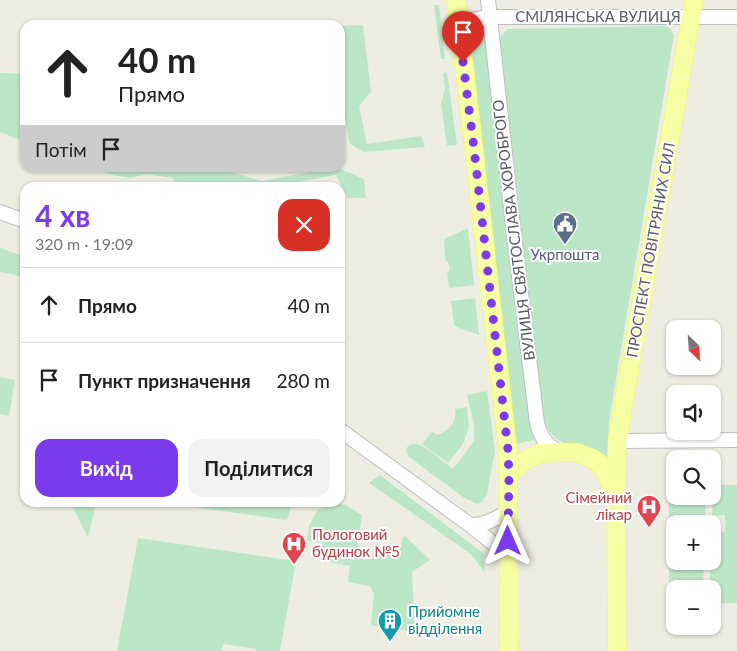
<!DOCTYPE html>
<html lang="uk">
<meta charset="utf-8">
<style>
body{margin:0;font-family:Lato,sans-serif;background:#f2f2f2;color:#222;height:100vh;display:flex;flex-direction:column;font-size:19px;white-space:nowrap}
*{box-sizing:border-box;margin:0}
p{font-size:16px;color:#767676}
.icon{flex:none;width:28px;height:28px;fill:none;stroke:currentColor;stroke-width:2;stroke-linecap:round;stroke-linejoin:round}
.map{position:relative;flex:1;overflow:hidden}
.drawer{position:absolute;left:20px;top:182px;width:325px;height:325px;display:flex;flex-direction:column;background:#fff;border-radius:15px;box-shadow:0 1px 4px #0004}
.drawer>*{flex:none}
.guide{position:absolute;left:20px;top:20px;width:325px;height:152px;border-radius:15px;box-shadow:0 1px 4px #0004;background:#fff;color:#222;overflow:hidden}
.needle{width:32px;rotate:155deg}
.tools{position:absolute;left:666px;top:320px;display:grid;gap:10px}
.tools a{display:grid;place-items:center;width:55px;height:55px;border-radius:10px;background:#fff;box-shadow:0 1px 4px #0004;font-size:25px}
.pin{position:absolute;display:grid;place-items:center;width:42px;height:42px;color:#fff;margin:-51px -21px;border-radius:50% 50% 50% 0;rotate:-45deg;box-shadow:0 0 5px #0007}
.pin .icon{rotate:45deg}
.me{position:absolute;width:55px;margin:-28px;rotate:0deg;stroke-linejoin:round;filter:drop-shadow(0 0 4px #0008)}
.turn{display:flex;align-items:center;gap:18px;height:105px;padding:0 15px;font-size:22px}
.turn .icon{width:65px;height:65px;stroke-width:2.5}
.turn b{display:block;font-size:35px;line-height:42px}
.then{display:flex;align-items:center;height:48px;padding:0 15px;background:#0003;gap:10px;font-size:19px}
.round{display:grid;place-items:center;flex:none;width:52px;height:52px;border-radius:15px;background:#f2f2f2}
.headline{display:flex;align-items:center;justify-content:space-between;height:85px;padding:0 15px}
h1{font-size:30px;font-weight:700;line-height:38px;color:#7c3aed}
.primary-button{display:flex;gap:10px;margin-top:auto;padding:10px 15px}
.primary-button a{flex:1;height:58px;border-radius:15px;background:#7c3aed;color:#fff;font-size:20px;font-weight:700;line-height:58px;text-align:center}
.primary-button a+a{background:#f2f2f2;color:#222}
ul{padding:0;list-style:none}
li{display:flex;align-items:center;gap:15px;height:75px;padding:0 15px;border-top:1px solid #e0e0e0}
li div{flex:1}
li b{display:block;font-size:19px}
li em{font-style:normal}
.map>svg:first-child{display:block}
.green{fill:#bce7c6}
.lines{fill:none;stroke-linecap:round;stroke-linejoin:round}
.minor-casing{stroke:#bcbdc4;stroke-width:16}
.major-casing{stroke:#f8f24f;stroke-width:19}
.minor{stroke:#fff;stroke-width:14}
.major{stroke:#f7ffa5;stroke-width:18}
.route{stroke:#7c3aed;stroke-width:9;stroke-dasharray:0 16.2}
.labels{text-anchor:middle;stroke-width:4;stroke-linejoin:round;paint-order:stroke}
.street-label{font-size:15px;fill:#5a5b63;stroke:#fff}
.service-label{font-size:15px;fill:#4e5e75;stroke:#fff}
.health-label{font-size:15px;fill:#be3a42;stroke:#fff;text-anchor:end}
.culture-label{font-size:15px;fill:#0d838f;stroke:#fff;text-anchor:start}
</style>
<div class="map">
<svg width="737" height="651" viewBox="0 0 737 651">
<rect width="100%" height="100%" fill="#edeee1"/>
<path class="green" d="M434 5H439L445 59H441Z
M363 25 371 92 359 106 367 144 421 136 425 147 364 152 350 144 340 91V26Z
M665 26 670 28 674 35 609 421 608 457C600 452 592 447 583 445 578 444 572 445 567 444 555 441 549 431 543 421L499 40 503 33 508 29Z
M478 30C484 30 485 32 488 37L534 440 516 444 471 40 472 34Z
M447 72 457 145 447 146 441 103 445 89 443 73Z
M0 73 25 74V142L0 132Z
M94 168H216L262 181 333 168H338L364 179 366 198H348L336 175 270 187 176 188 173 178 146 174 131 178 113 175Z
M468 228 474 285 449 288 447 273 450 270 448 262 445 260 444 239Z
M0 248 25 257V277L0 272Z
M475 298 479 335 454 326 451 301Z
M0 377 15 380 9 416 0 414Z
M487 391 495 451 487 494 482 502 477 504 463 497 409 457C402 448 410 441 420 445 430 449 443 462 453 469L474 441V424L467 395Z
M467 407 469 427 463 444 448 463 422 444 432 432 438 435C451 429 456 423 455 409Z
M380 475 483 553 485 573 471 554 369 483Z
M713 485H737V603H713L712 589H710V561H712L713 531 725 532V515H712Z
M669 486 675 487V496H705V524H675V561H704L703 589H675V602L669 603Z
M71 503H96L88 538Z
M165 503 292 502V503L287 520Z
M334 503 346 505 362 515 358 544 362 556 398 554 404 535 430 560 412 572 415 632 371 625 374 594 370 586 348 582 350 566 320 560 324 543 307 541 309 526 317 510Z
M138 538 296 561 280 651H256V649L223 644 222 651H117Z"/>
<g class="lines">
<defs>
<path id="minor" d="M488 0 514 235 537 423C541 438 545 443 558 452
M459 22 490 17H737
M0 212 25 221
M340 430 470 525 509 556
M617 441 737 440
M470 525C484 526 496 518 508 512"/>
<path id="major" d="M456 0 474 148 508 450 509 651
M509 476 524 461 541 453 576 452 594 459 604 469 610 482 616 500 617 651
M616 500 617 441 694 0"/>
</defs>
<use href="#minor" class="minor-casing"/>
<use href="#major" class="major-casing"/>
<use href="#minor" class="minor"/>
<use href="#major" class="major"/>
</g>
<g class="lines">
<path class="route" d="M463 62 474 148 508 450 509 476 508 541"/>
</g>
<defs>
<symbol id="civic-pin" viewBox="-11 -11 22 30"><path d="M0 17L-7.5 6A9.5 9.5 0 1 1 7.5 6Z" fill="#5c6f8a" stroke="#fff"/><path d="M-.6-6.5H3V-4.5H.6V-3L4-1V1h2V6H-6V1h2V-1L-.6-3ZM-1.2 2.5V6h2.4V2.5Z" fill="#fff"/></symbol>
<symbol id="hospital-pin" viewBox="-11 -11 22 30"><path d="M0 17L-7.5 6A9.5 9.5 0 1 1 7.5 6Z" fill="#e0444e" stroke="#fff"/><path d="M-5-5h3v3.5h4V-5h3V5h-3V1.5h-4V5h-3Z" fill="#fff"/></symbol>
<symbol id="building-pin" viewBox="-11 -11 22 30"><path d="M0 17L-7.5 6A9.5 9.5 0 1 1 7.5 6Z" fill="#0f9aa8" stroke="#fff"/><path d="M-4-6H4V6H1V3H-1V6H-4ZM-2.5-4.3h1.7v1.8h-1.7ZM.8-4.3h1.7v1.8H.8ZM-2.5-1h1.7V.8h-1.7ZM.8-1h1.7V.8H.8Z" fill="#fff"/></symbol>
</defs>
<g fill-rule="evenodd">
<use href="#civic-pin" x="551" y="210" width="28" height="38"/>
<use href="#hospital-pin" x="635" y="493" width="28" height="38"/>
<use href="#hospital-pin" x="280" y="530" width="28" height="38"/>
<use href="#building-pin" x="376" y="607" width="28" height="38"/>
</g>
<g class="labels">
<g class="street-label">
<text x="598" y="22">СМІЛЯНСЬКА ВУЛИЦЯ</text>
<text transform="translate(514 230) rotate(-97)" y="5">ВУЛИЦЯ СВЯТОСЛАВА ХОРОБРОГО</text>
<text transform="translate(651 250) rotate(-80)" y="5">ПРОСПЕКТ ПОВІТРЯНИХ СИЛ</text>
</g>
<g class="service-label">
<text x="565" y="260">Укрпошта</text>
</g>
<g class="health-label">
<text x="632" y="503">Сімейний<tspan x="632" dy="17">лікар</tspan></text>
<text x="312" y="540" text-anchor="start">Пологовий<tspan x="312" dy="17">будинок №5</tspan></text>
</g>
<g class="culture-label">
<text x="408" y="617">Прийомне<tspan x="408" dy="17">відділення</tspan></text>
</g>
</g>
</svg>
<div class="tools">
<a><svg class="needle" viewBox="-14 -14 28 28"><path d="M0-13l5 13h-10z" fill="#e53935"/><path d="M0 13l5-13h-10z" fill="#767676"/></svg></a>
<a><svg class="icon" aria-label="sound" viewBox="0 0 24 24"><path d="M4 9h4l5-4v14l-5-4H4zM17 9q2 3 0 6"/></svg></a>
<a><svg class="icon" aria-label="search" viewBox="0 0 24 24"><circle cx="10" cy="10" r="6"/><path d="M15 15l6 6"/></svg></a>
<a>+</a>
<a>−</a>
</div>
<div class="pin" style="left:463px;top:62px;background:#d93025"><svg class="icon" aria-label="arrive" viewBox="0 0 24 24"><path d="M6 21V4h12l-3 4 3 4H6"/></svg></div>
<svg class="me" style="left:508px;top:541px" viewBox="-20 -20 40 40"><path d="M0-17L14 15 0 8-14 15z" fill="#7c3aed" stroke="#fff" stroke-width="4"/></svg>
<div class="guide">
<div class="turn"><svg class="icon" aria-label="ahead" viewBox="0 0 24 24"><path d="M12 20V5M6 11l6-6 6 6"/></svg><div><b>40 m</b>Прямо</div></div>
<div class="then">Потім<svg class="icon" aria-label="arrive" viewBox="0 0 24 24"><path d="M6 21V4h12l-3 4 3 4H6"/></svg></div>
</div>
<section class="drawer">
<div class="headline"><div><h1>4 хв</h1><p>320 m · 19:09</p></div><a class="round" style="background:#d93025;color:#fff"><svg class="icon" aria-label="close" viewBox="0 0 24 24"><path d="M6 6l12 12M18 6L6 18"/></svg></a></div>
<ul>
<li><svg class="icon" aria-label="ahead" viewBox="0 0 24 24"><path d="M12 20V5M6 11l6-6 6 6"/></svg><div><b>Прямо</b></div><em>40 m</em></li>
<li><svg class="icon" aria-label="arrive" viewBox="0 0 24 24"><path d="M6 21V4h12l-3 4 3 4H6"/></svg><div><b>Пункт призначення</b></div><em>280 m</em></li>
</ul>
<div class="primary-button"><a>Вихід</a><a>Поділитися</a></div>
</section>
</div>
